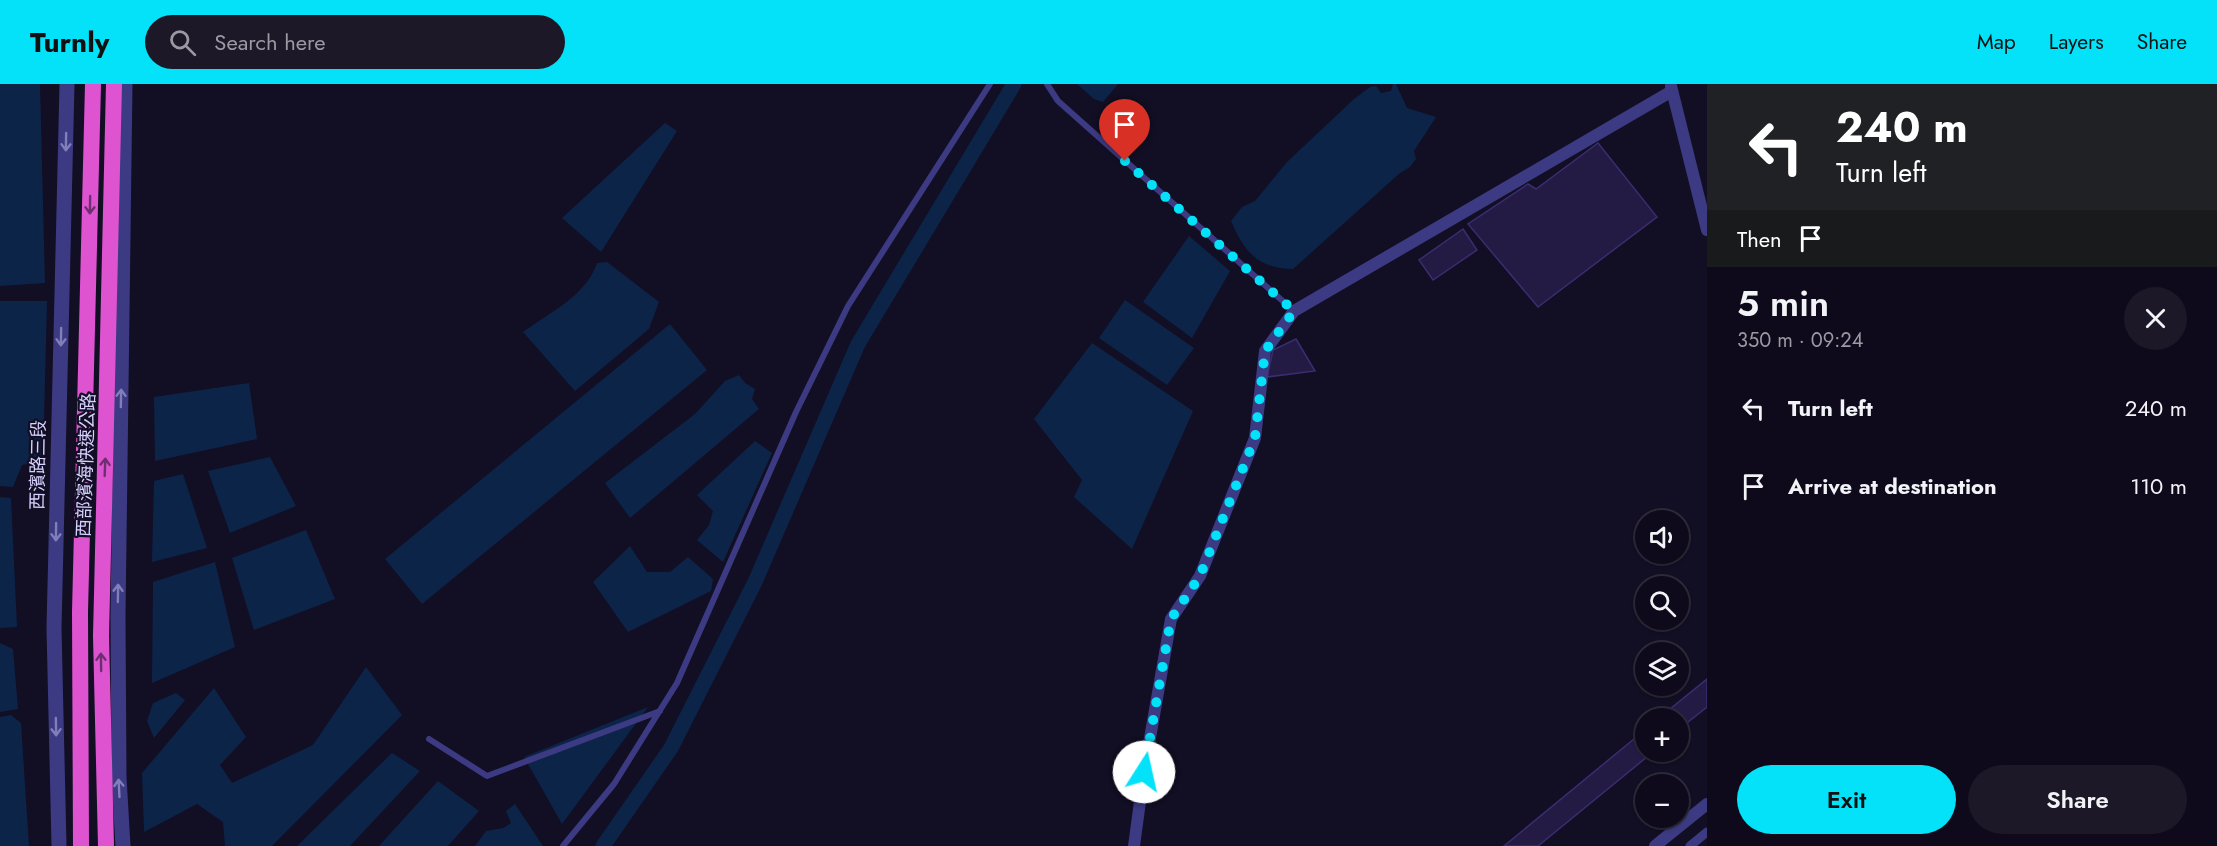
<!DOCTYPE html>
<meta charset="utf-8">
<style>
body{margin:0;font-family:Jost,"Noto Sans TC",sans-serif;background:#1c1828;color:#f1f3f6;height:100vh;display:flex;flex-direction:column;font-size:22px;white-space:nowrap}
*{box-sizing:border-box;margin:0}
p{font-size:20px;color:#9b9aa3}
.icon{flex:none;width:33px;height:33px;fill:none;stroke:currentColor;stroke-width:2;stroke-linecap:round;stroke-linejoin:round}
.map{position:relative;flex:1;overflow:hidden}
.sheet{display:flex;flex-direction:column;background:#0e0a1b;width:510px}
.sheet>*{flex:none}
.hud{background:#202124;color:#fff;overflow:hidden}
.controls{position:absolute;left:1635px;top:426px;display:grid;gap:12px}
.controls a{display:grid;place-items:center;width:54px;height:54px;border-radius:50%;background:#0e0a1b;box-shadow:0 2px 4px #0004,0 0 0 2px #2e2b3a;font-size:30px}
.pin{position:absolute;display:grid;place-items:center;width:51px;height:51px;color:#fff;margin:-62px -26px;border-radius:50% 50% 50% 0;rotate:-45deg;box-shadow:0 0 6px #0007}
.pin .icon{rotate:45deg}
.me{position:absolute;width:66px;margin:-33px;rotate:10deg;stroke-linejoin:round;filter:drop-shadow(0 0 4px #0008)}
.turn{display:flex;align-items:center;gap:21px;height:126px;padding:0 30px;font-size:27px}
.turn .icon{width:78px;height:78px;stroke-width:2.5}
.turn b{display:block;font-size:42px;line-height:51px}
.then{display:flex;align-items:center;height:57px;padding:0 30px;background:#0003;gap:12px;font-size:22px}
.round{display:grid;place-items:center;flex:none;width:63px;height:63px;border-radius:32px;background:#1c1828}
.overview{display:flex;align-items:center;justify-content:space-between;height:102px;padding:0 30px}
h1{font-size:36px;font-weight:600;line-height:45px}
.primary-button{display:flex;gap:12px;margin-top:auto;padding:12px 30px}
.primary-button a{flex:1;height:69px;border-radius:36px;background:#03e2f9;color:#111;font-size:24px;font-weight:600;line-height:69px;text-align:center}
.primary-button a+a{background:#1c1828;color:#f1f3f6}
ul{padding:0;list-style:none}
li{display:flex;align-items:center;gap:18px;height:78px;padding:0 30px}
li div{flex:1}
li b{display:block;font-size:22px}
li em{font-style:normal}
header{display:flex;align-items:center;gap:36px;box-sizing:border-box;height:84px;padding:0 30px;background:#03e2f9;color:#111}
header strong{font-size:28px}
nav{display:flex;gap:33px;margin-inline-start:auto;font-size:21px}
.search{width:420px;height:54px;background:#1c1828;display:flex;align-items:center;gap:15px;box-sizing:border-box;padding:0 21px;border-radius:33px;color:#9b9aa3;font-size:22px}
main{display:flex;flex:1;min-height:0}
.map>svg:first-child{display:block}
.water{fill:#0d2449}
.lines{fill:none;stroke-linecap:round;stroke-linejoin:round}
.canal{stroke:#0d2449;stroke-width:15}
.building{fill:#231b44;stroke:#3a2d70;stroke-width:1.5}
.service{stroke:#3c3a82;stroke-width:6}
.pedestrian{stroke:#3c3a82;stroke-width:9}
.minor{stroke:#3c3a82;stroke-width:12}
.tertiary{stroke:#3c3a82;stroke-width:15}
.trunk{stroke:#de54d0;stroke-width:16}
.oneway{stroke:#817eba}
.oneway2{stroke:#6e2e71}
.route{stroke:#03e2f9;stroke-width:10;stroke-dasharray:0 18}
.labels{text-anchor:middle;stroke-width:4.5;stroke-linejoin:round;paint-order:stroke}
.street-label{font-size:18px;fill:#d6d1fe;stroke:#120e24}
</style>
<header>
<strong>Turnly</strong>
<div class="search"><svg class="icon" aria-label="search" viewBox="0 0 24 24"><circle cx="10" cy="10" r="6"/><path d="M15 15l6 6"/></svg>Search here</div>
<nav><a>Map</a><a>Layers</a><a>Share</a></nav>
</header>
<main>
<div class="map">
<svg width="1707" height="762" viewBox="0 0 1707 762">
<rect width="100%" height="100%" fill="#120e24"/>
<path class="water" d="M0 0H40L45 199 0 202Z
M1077 0H1118L1103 18 1094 15Z
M1393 0H1396L1407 24 1436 33 1414 67 1416 75 1410 83 1400 89 1293 185C1258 185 1244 167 1231 137L1242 123 1255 117 1287 78 1354 15 1370 3 1376 2 1381 9 1391 7Z
M665 39 677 47 601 168 562 134Z
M1189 152 1230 187 1192 254 1143 218Z
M607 178 659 218 649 245 575 307 523 248C549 229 587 211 597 179Z
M1125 216 1194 264 1167 301 1099 254Z
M0 217H47L43 377 22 381 13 403 0 402Z
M670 240 707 286 422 520 385 475Z
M1092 259 1193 327 1132 465 1074 413 1082 396 1034 335Z
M739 291 745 299 755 305 752 315 759 325 630 434 605 399 695 330 725 297Z
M249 299 257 355 155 377 154 313Z
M755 357 772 369 723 478 697 456 709 441 713 427 697 411Z
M270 373 296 422 230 449 208 387Z
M183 390 207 464 152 478 154 397Z
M0 413 11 414 17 543 0 544Z
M306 446 335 515 254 546 232 474Z
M630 462 647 488H670L688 473 713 495 711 507 628 548 593 498Z
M215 478 235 563 152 599 153 498Z
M0 559 13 565 18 625 0 628Z
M366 583 402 631 272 762H225L223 738 197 720 144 748 142 689 214 604 246 653 220 681 232 699 313 661Z
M176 609 185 616 154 654 147 637 153 619Z
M648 623 562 740 524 673Z
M11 631 21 639 29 762H0V633Z
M392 669 420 687 350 762H297Z
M438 697 479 727 448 762H379Z
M515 720 543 762H475L486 747 503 744 511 739 506 727Z"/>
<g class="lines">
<path class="canal" d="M603 762 671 664 755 498 858 260 1014 0"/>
</g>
<path class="building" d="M1598 59 1657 133 1538 223 1468 140 1528 100 1536 105Z
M1463 145 1477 166 1433 196 1419 176Z
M1296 255 1315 287 1267 293 1273 266Z
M1707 595V623L1678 646V634H1659Z
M1646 645V668H1653L1538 762H1504Z"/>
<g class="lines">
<path class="service" d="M1047 0 1058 17 1294 227
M429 655 487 692 660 627
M563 762 614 700 677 599 796 328 848 222 990 0"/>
<path class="pedestrian" d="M1690 762 1707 748"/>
<path class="minor" d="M1671 2 1707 146
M1134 762 1144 688 1171 535 1200 492 1255 354 1265 267 1294 227 1672 7
M1655 762 1707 720"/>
<path class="tertiary" d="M59 762 54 544 67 0
M123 762 119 693 118 533 125 0"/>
<path class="trunk" d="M81 762 80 528 93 0
M106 762 101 552 114 0"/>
</g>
<defs><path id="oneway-shaft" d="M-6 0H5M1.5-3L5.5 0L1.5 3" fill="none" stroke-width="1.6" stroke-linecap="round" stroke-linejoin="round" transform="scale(1.5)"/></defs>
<g class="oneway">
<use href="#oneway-shaft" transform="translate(66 58) rotate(91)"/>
<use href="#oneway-shaft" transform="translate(61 253) rotate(91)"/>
<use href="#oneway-shaft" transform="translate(121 314) rotate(-89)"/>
<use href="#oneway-shaft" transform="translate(56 448) rotate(91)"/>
<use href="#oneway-shaft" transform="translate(118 509) rotate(-89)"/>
<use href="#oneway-shaft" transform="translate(56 643) rotate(89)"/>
<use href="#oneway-shaft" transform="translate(119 704) rotate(-93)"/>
</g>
<g class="oneway2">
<use href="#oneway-shaft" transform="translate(90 121) rotate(91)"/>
<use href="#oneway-shaft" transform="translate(105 383) rotate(-88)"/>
<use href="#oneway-shaft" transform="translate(101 578) rotate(-91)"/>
</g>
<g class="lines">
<path class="route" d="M1125 77 1294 227 1265 267 1255 354 1200 492 1171 535 1144 688"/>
</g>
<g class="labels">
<g class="street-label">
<text transform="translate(38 381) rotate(-89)" y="6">西濱路三段</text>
<text transform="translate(86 381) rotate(-88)" y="6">西部濱海快速公路</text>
</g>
</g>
</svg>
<div class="controls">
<a><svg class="icon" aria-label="sound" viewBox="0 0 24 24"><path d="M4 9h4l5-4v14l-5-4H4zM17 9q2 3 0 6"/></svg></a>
<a><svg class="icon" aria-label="search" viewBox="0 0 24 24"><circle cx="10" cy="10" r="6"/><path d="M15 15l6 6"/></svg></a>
<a><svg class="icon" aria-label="layers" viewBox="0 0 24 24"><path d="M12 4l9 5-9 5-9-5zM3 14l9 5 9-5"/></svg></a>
<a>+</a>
<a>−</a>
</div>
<div class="pin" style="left:1125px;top:77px;background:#d93025"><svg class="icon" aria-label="arrive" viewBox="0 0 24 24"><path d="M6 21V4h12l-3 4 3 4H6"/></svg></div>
<svg class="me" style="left:1144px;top:688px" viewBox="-20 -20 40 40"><circle r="19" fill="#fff"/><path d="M0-13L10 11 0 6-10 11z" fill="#03e2f9"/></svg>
</div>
<section class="sheet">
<div class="hud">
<div class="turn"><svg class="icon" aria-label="left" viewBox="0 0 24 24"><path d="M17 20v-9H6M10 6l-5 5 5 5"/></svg><div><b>240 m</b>Turn left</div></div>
<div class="then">Then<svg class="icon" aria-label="arrive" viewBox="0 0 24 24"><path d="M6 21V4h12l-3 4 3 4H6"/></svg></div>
</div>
<div class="overview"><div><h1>5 min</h1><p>350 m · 09:24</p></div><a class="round"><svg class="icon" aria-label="close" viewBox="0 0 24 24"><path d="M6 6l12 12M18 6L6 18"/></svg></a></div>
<ul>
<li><svg class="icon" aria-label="left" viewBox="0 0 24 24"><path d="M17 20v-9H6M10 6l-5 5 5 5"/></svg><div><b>Turn left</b></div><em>240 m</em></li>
<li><svg class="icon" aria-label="arrive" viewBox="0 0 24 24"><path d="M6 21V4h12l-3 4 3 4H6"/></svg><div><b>Arrive at destination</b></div><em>110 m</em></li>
</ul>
<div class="primary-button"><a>Exit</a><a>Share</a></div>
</section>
</main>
